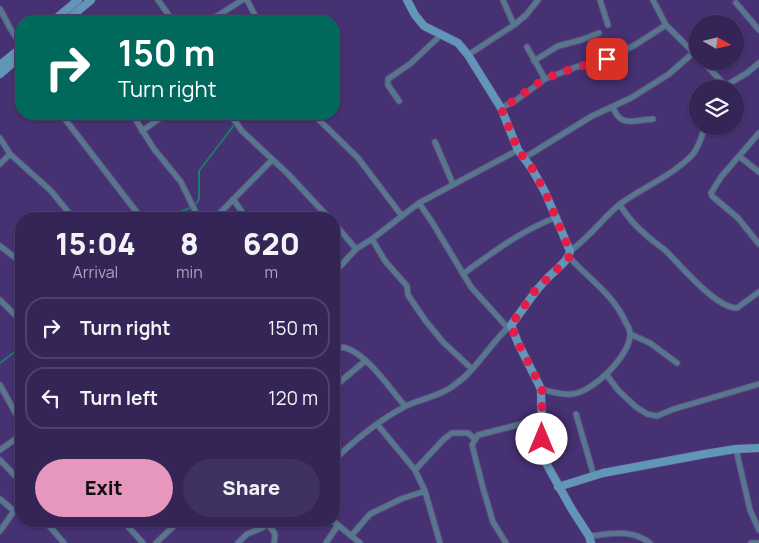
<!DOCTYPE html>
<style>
body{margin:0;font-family:Manrope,sans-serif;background:#3f3160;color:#f1f3f6;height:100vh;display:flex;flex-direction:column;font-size:19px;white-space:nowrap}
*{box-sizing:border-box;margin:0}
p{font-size:16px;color:#a9a5b9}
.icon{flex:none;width:28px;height:28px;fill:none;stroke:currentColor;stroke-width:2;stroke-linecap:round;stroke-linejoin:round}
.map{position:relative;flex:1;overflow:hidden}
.side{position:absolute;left:15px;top:212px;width:325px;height:315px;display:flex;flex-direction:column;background:#342556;border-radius:20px;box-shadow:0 1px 4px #0004,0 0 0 1px #4e426c}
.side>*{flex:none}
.guide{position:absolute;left:15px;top:15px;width:325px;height:105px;border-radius:20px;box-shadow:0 1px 4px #0004,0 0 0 1px #4e426c;background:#00695c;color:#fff;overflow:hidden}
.needle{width:32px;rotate:98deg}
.controls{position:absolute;left:689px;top:15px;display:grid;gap:10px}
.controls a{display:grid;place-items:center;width:55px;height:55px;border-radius:50%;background:#342556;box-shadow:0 1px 4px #0004,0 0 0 1px #4e426c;font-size:25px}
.pin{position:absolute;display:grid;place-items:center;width:42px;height:42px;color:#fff;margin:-21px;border-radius:10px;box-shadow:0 2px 8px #0006}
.me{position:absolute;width:55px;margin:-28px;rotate:0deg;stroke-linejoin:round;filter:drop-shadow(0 0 4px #0008)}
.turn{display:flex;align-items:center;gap:18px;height:105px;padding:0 20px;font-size:22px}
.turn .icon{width:65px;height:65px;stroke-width:2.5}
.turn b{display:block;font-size:35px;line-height:42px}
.eta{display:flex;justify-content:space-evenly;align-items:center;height:85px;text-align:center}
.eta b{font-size:30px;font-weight:800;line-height:35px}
.cta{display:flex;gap:10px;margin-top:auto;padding:10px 20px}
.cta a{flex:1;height:58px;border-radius:30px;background:#e797bd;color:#111;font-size:20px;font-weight:800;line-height:58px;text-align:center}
.cta a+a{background:#3f3160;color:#f1f3f6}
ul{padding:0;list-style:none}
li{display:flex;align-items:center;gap:15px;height:62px;margin:0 10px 8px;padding:0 10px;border:2px solid #4e426c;border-radius:20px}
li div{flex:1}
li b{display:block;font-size:19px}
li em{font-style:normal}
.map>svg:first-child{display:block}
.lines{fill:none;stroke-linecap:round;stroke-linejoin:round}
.stream{stroke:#1a7c69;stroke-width:2}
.street-casing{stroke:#5f4d88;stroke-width:7}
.secondary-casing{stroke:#5f4d88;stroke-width:9}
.street{stroke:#57788c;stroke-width:5}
.secondary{stroke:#6196b6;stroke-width:8}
.route{stroke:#e11d48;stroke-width:9;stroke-dasharray:0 16.2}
</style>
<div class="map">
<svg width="759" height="543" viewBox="0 0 759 543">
<rect width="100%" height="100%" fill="#463172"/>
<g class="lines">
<path class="stream" d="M334 45 339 41
M168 219 172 215 195 206 199 199V171L241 116 250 114
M0 363 21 347"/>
<defs>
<path id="street" d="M158 0 173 21
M247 0 258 21
M503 0 514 25
M600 0 608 25
M653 0 666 25 698 57
M736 3 759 30
M0 9 10 28 21 45
M113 21 115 20
M206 21 219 15 242 0
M527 47 545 79
M468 55 514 25 526 15 538 0
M534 61 558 46 581 40 599 33
M702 61 726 86
M720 89 747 73 759 63
M399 101 388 85V79L410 64 441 35
M613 107C620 128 634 120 653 119
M501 108 515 101 545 79 576 67 607 59 635 45 666 25
M61 114 142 219
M132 114 154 149 181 182 199 219
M230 114 242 131 288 174 330 219
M313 114 358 158 402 216
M142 131 166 114
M759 133 721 177 711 193 712 196 738 218 759 244
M0 138 10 154 51 191 74 219
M435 142 453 184
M740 157 759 172
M524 158 592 116 631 98 669 74 693 53
M0 164 10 154
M233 199 247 219
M419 203 432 222 471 287 508 328
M620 205C627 216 635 226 645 234 651 240 659 245 666 251 682 267 716 308 737 308L759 292
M214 219 272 160
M334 223 356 249
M372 239 385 261 407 286 408 295 425 320 443 342 472 369
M0 246 21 262
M570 251C589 238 602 219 620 204 642 188 675 174 693 154 699 147 702 136 705 126
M334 273 356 249 372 239 419 203 518 150
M463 274C493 252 522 230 557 217
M0 300 21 321
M630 334 650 343 677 363
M334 347C337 347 342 347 346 348 368 355 390 389 405 406
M606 374 618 390 636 407 647 414 657 416 674 409 759 384
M0 385 21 423
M334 387 365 361
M541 389C551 392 562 395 572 394 592 393 631 355 630 334 630 331 628 326 626 323 614 295 589 279 569 257
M576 414 594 476
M377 424 415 470 425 491 440 543
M736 449 750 510 759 530
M0 450 21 435
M0 460 21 482
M334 460C355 440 378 421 404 407 419 399 439 397 453 386 477 370 490 343 511 325
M415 470 444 439 452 433H468L475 439
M0 499 14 511
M45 521 64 543
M123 521 143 543
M333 521 360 543
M268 525C275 533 276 533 274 543
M0 531 14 511 21 505
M351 536 370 514 401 499 425 491
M589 536C612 534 630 528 650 543
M156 543 179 521
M238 543 247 534 262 528 271 521
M326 543 338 525
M506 543 493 522 483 488 472 445 478 435 533 421H541
M751 543H759"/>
<path id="secondary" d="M407 0 415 15 424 26 458 43 468 55 501 108 518 150 532 169 545 192 570 251C568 260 562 264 556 270 537 286 526 306 511 325L518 343 541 389 542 439 546 463 571 508 589 536 591 543
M53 21 78 0
M66 21 91 0
M0 65 21 48
M0 74 21 56
M558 487 603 473 705 454 736 449 759 448"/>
</defs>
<use href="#street" class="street-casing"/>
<use href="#secondary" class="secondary-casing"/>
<use href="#street" class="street"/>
<use href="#secondary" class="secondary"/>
</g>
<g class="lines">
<path class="route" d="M542 439V389L518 343 511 325 534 292 569 257 570 251 545 192 532 168 518 150 501 108C516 101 526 90 540 82 561 70 585 66 607 59"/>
</g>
</svg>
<div class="controls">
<a><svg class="needle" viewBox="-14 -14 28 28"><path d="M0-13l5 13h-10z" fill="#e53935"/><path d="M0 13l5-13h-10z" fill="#a9a5b9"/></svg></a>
<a><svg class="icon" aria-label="layers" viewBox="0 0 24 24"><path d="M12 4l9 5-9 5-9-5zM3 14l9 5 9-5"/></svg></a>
</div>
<div class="pin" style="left:607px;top:59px;background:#d93025"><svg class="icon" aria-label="arrive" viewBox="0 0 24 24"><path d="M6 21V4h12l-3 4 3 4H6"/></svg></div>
<svg class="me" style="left:542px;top:439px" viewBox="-20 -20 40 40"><circle r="19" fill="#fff"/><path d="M0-13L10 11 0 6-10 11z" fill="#e11d48"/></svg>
<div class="guide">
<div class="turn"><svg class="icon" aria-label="right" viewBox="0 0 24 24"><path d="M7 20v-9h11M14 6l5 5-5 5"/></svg><div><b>150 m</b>Turn right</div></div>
</div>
<section class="side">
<div class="eta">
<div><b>15:04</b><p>Arrival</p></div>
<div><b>8</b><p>min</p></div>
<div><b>620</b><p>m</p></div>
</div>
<ul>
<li><svg class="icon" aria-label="right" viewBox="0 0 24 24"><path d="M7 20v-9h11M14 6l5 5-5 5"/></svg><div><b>Turn right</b></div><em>150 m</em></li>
<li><svg class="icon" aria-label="left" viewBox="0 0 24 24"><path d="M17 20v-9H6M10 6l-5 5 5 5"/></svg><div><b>Turn left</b></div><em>120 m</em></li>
</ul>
<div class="cta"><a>Exit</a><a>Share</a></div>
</section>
</div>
